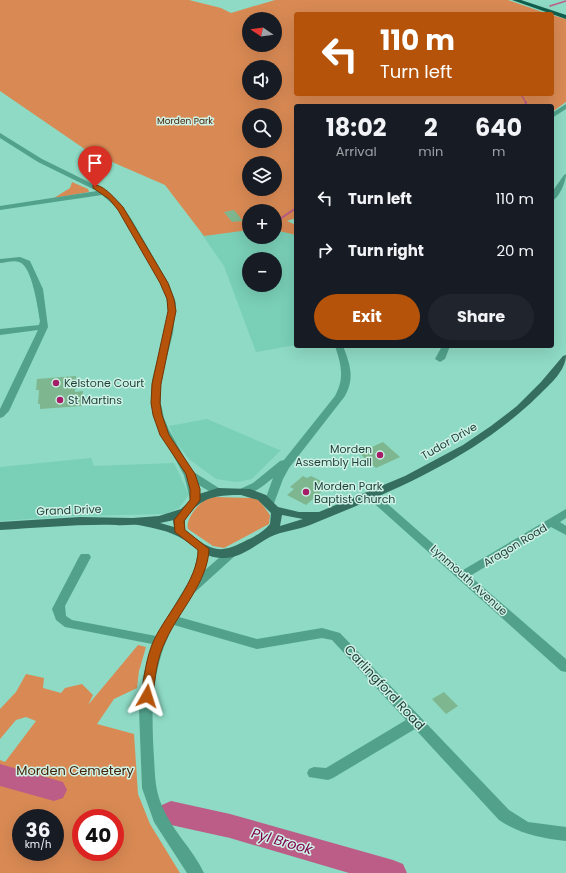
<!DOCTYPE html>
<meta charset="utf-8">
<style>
body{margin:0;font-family:Poppins,sans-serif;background:#20242c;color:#f1f3f6;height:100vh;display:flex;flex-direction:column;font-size:15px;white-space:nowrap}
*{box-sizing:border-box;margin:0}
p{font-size:13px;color:#9ea1a6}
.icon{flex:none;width:22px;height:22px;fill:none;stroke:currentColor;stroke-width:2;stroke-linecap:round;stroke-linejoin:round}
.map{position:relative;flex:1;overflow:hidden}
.details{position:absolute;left:294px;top:104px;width:260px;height:244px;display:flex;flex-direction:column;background:#171b24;border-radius:4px;box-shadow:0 4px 16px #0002}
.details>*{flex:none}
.banner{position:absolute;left:294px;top:12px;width:260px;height:84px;border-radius:4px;box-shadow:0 4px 16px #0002;background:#b45309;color:#fff;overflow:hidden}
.needle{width:26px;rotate:283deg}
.buttons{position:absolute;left:242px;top:12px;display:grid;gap:8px}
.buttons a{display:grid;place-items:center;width:40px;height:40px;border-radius:50%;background:#171b24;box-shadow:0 4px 16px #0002;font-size:20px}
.speed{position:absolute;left:12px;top:809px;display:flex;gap:8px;font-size:20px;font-weight:700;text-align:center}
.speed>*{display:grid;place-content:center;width:52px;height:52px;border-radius:50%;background:#171b24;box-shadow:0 4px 16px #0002;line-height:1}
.speed small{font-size:10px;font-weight:400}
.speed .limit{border:6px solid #d22;background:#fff;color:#111}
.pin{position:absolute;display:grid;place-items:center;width:34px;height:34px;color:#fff;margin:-41px -17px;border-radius:50% 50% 50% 0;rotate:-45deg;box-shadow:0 0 4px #0007}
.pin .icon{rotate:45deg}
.me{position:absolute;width:44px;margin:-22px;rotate:6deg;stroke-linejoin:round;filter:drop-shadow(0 0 3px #0008)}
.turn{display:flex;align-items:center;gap:14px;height:84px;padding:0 20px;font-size:18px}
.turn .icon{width:52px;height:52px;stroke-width:2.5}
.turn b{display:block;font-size:28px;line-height:34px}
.eta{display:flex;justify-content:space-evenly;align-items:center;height:68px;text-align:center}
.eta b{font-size:24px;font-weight:700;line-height:28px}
.primary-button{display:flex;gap:8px;margin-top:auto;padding:8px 20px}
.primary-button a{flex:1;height:46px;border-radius:24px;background:#b45309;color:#fff;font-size:16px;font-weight:700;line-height:46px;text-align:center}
.primary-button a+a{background:#20242c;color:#f1f3f6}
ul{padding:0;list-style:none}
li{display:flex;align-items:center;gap:12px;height:52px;padding:0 20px}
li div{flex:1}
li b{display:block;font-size:15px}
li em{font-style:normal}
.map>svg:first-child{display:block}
.built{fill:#7acfb7;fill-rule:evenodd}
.green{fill:#d98a54;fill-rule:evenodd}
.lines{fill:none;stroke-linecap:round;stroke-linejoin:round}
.stream-far1{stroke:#bc5d87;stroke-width:1.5}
.stream{stroke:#bc5d87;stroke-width:2}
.river{fill:#bc5d87;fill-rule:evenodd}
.building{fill:#7eb78f}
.minor{fill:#51a18b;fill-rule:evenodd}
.major{fill:#356d5e;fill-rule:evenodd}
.highway{fill:#115e4d;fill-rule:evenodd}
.route{fill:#b45309;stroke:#753606}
.poi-dot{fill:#a51d67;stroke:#cef2e6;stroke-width:1.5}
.labels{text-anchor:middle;stroke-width:3;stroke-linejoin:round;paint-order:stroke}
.far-park-label{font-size:9px;fill:#452309;stroke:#cef2e6}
.poi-label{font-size:11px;fill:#1f3e36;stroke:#cef2e6;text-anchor:start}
.street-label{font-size:11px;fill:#1f3e36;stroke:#cef2e6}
.near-street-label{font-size:13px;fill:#1f3e36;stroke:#cef2e6}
.near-park-label{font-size:13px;fill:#452309;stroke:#cef2e6}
.near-water-label{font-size:14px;font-style:italic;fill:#7e004b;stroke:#cef2e6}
</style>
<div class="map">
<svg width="566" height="873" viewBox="0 0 566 873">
<rect width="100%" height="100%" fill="#8edac4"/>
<path class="built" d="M275 225 296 233V345L256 352 224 266 201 233 249 226V237H275ZM249 259H275V285H249Z
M207 419 277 449 281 450 252 479 237 482 216 479 189 459 176 442 169 426Z
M91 458 94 466 174 463 189 495 179 508 166 514 69 516 0 521V467Z"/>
<path class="green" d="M0 0H189L221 8 231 13 275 0H508L548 14H296V94H552V15L566 19V102L552 112V106H296V218L287 221 296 225V235L275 230V211H249V230L204 236 165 185 89 152 0 91ZM249 19H275V45H249ZM249 67H275V93H249ZM249 115H275V141H249ZM249 163H275V189H249Z
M72 182 88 189 89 192 54 198 70 188Z
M214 497 251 498 259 500 270 515 269 524 224 548 213 546 188 529C185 520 198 504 205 500 207 498 211 498 214 497Z
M138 645 146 647 139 671 137 688 114 699 97 724 134 734 138 794 150 824 180 873H0V760L5 762 36 721 26 717 16 720 0 739V709L16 692 26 674 44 678 43 688 61 693 65 688 82 684 93 695 88 705ZM21 818H55V852H21ZM81 818H115V852H81Z"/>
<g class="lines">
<path class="stream-far1" d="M550 6 566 1
M528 14 530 13
M521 94 526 103"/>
<path class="stream" d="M525 106 526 102
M280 219 296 208"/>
<path class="river" d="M0 764 63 782 67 790 63 798 54 801 0 786Z
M171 801 230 814 393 860 403 864 407 873H349L230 838 171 825 162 821 158 813 162 805Z"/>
</g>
<path class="building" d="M234 210 243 221 232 222 224 212Z
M76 376 75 392 83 391 82 406 40 409V404H38L39 390H36L37 379Z
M383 442 400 457 376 468 359 453Z
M303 476 307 478 311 476 329 485 306 505 287 495 294 489 290 487Z
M444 692 458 706 446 714 432 699Z"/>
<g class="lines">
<path class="minor" d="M566 104V109L552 118V113Z
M0 133 42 159 107 191 121 204 132 220 169 284 176 303 173 333 161 380V404L164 418 169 430 192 471 222 490 223 492 222 494H214L197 484 200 500 199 503H191L184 475 159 430 151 404 152 380 167 321 168 309 166 296 158 278 125 220 116 207 102 195 0 210V206L97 191 38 162 0 138Z
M566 174C566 182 559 198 552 201V192L564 175Z
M20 257 30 261 43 289 48 327 9 411 3 417 0 418V409L38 330 0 335V329L39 325 40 321C38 309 32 265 19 262 14 260 5 263 0 263V259Z
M335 346H343C350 364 355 378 345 396L289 468 283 479 273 506H265L264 503 273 478C264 485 250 498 238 494L237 492 238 490 253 483 280 461 284 460 335 396C345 378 341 364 335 346Z
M442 346H450L445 359 440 362 435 359Z
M371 491 375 493 463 570 566 509V518L560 522 566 526V535L551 527 470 576 566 659V672L561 671 367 497 366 495 367 493Z
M204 545 208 546 210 549 205 570 227 551H235L237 554 194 593 179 617 257 639 322 628 340 633 509 810 528 822 566 827V841C541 838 520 834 499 820L415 729 333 778 328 780 309 777 307 773 309 769 314 767 326 768 406 720 332 640 322 638 257 649 174 625C151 666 151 712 154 758 155 775 155 790 162 806 172 831 193 849 204 873H187L154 822 142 788 139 710 143 677 152 644 65 627 56 620 52 609 79 557 81 554H89L91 557 65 606 66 616 72 620 156 636 189 581 194 570 200 546Z"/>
<path class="major" d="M566 355C566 371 549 385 538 396 475 458 391 492 310 525 297 530 282 531 270 537 255 545 241 558 224 558 202 559 191 541 175 535 165 530 149 527 138 525 131 524 123 526 116 525 77 524 39 528 0 530V522L80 517 133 518 159 516 181 509 196 495 218 488 250 489 266 495 278 507 299 512H319L405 476 463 445 491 426 517 406 541 382 563 356ZM241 495 258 500 271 513 270 524C264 531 256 536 247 540 217 556 211 550 185 530V520C200 497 215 495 241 495ZM282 515 303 519 280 526ZM173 520 174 527 160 523 174 520Z"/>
<path class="highway" d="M512 0H521L566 15V19Z"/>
</g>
<path class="route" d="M93 185C104 184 116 200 123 207L168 283 174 299 176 311 161 384 160 403 162 415 169 435 195 474 200 489V500L184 521 185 530 209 549C208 582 179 611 166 640 157 657 155 677 153 696L151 700 147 701 143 700 141 696C144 678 146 657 154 640 167 613 198 580 198 550L175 532 174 520 190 500V489L186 474 160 435 153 415 151 403 152 384 168 311 167 299 160 283 118 210 109 199 93 188Z"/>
<g class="poi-dot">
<circle cx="56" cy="383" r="4"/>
<circle cx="60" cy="400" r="4"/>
<circle cx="380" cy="455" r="4"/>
<circle cx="306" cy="492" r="4"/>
</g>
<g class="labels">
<g class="far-park-label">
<text x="185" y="124">Morden Park</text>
</g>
<g class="poi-label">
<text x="64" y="387">Kelstone Court</text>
<text x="68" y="404">St Martins</text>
<text x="372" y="453" text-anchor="end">Morden<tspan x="372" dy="13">Assembly Hall</tspan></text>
<text x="314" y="490">Morden Park<tspan x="314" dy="13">Baptist Church</tspan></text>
</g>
<g class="street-label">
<text transform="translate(449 441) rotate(-30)" y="4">Tudor Drive</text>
<text transform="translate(69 510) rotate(-2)" y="4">Grand Drive</text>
<text transform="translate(515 545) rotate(-31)" y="4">Aragon Road</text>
<text transform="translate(469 580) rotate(42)" y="4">Lynmouth Avenue</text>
</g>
<g class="near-street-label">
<text transform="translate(385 687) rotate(47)" y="5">Carlingford Road</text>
</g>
<g class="near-park-label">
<text x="75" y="775">Morden Cemetery</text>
</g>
<g class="near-water-label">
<text transform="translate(282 841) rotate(16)" y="5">Pyl Brook</text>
</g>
</g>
</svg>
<div class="buttons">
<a><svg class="needle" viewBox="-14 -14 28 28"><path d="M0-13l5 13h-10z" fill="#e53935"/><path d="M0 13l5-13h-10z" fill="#9ea1a6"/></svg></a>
<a><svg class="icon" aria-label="sound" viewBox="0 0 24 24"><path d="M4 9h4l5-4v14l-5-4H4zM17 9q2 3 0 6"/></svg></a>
<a><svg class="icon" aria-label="search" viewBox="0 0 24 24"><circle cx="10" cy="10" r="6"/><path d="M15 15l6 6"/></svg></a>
<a><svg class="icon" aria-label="layers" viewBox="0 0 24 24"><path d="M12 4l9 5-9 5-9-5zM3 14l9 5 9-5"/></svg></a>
<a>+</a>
<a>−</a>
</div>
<div class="speed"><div>36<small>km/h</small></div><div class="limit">40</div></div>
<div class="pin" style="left:95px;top:187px;background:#d93025"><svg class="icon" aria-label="arrive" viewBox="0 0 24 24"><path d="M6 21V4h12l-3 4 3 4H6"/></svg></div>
<svg class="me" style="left:147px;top:696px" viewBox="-20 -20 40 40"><path d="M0-17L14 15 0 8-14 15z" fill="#b45309" stroke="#fff" stroke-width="4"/></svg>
<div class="banner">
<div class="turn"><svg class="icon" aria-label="left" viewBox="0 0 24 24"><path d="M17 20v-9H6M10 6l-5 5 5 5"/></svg><div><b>110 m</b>Turn left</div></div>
</div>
<section class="details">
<div class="eta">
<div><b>18:02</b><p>Arrival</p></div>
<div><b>2</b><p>min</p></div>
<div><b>640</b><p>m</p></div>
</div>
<ul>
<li><svg class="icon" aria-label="left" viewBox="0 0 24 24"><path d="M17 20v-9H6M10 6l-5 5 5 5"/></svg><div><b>Turn left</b></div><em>110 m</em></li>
<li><svg class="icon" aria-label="right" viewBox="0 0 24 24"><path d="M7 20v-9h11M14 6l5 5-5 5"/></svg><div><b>Turn right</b></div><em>20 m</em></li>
</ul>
<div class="primary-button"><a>Exit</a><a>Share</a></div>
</section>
</div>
